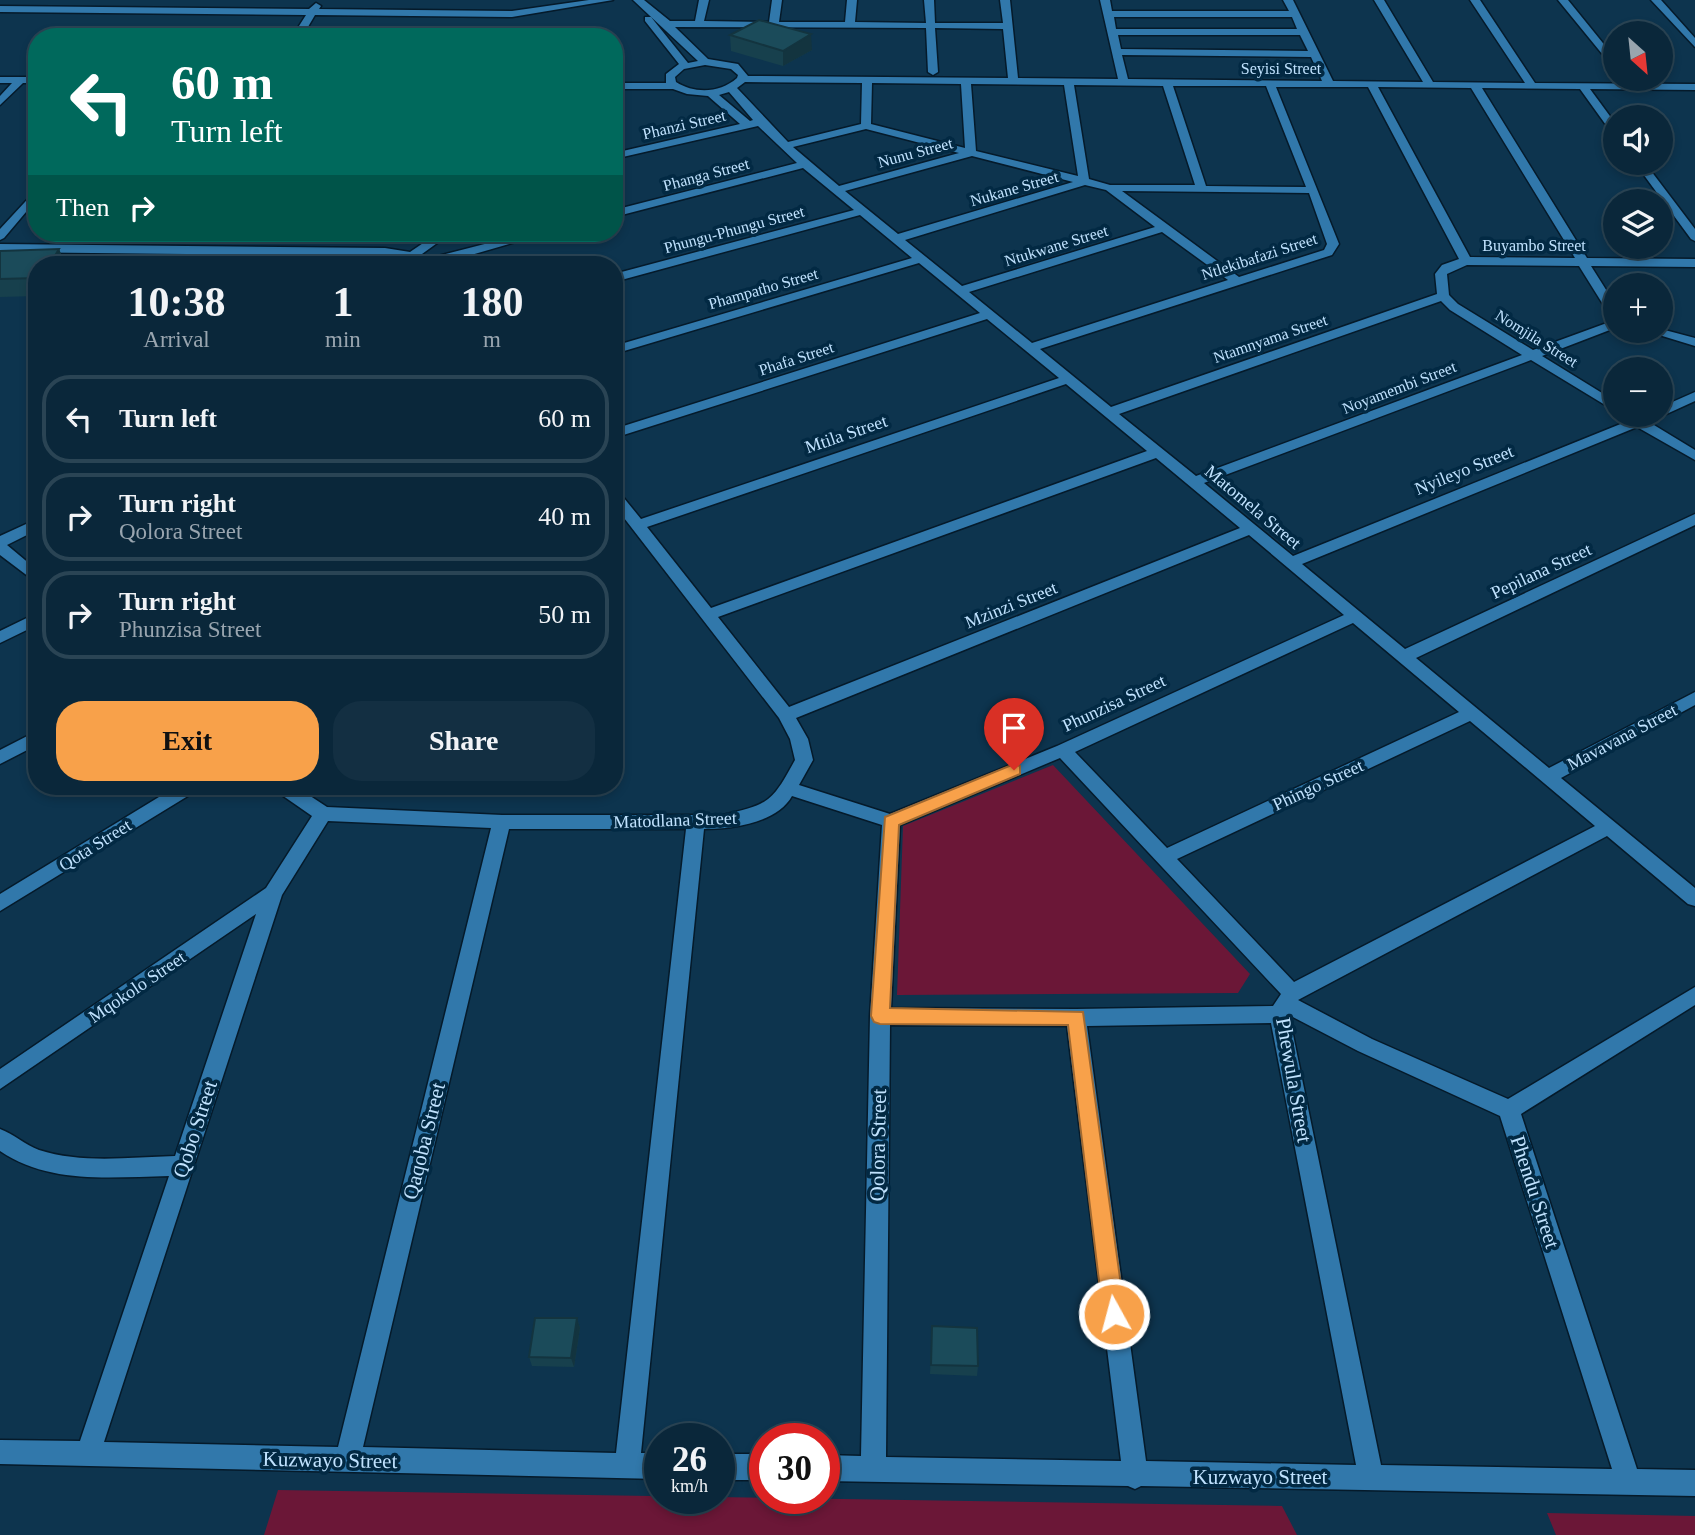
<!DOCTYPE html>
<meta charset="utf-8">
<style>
body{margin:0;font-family:"Times New Roman",serif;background:#132f42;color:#f1f3f6;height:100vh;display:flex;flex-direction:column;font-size:26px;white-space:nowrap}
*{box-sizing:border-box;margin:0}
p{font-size:23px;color:#99a5af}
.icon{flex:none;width:38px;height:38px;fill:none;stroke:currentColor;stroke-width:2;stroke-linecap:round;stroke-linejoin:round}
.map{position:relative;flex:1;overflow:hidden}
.details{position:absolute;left:28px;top:256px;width:595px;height:539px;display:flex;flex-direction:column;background:#0a273a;border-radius:28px;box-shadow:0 4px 10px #0003,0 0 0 2px #2a4454}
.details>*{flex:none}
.hud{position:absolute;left:28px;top:28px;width:595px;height:214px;border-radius:28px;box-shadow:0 4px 10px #0003,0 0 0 2px #2a4454;background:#00695c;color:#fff;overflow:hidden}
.needle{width:46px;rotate:153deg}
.controls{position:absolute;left:1603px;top:21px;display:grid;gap:14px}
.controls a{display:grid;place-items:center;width:70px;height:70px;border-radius:50%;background:#0a273a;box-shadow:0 4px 10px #0003,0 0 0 2px #2a4454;font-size:35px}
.speed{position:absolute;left:644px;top:1423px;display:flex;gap:14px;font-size:35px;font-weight:700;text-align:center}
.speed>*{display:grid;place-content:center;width:91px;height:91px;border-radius:50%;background:#0a273a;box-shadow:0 4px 10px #0003,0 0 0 2px #2a4454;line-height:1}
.speed small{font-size:18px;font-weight:400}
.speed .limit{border:10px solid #d22;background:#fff;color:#111}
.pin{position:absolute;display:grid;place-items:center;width:60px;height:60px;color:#fff;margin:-72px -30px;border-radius:50% 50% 50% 0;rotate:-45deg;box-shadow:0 0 7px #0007}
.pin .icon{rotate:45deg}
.me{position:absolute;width:77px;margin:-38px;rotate:353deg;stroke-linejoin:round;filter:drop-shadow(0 0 5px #0008)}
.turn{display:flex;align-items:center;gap:24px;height:147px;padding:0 28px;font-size:32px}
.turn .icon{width:91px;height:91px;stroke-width:2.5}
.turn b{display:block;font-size:49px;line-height:60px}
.then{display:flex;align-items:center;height:66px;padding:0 28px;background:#0003;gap:14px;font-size:26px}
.eta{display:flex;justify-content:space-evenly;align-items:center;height:119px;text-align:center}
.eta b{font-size:42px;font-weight:700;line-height:49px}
.button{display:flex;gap:14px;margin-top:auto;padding:14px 28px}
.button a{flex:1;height:80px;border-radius:28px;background:#f8a14a;color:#111;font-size:28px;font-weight:700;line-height:80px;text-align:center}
.button a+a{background:#132f42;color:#f1f3f6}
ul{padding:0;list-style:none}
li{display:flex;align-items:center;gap:21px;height:88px;margin:0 14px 10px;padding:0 14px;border:4px solid #2a4454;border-radius:28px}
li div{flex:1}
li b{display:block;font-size:26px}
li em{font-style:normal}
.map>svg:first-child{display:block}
.green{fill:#6b1737}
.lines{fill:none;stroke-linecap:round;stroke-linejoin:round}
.minor-casing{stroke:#051a2a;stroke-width:3}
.minor{fill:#3178ab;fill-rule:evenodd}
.wall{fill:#17404d}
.shaded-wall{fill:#13343f}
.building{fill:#1b4b5a;stroke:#13343f;stroke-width:2}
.route{fill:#f8a14a;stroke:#a16930;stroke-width:2}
.labels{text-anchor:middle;stroke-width:7;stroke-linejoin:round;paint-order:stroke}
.far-street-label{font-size:16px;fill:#c0e2fe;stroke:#022943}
.street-label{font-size:18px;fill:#c0e2fe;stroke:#022943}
.near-street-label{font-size:21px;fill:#c0e2fe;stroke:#022943}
</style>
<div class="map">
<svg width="1695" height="1535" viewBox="0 0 1695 1535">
<rect width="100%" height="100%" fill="#0d344e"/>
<path class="green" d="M1053 765 1250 974 1238 993 897 995 903 826Z
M278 1490 1282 1506 1297 1535H264Z
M1547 1513 1695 1516V1535H1556Z"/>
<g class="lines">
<defs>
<path id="minor" d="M589 0H613L512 17 315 15 302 37H292L306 15 0 12V6L309 9 316 3 321 6 319 9 512 11Z
M633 0H644L670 21H695L699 0H709L704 21 769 22 772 0H782L779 22H845L847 0H857L855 22 926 23 924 0H934L935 23H1003L1000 0H1010L1018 78 1118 79 1100 0H1110L1112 11H1289L1283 0H1293L1333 81 1423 82 1374 0H1384L1433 82 1525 83 1470 0H1480L1535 83 1695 84V90L1590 89 1615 123V133L1611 132 1580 89 1482 88 1587 258 1695 259V267L1591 266 1615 304V318L1609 314 1579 266 1467 265 1447 274 1449 295 1458 304 1533 350 1615 320V328L1542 356 1615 401V411L1531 360 1204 483 1293 556 1628 421V415H1661V407L1695 392V401L1649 422 1695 450V460L1637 427 1302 564 1405 649 1695 514V525L1416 658 1549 768 1695 692V705L1561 778 1695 888V906L1688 904 1607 836 1298 1000 1372 1039 1508 1099 1695 987V1005L1521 1114 1637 1469 1695 1470V1496L1141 1486 1135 1489 1128 1486 824 1481V1455L861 1456 870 1016 882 825 792 796C777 823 732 829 704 829L641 1453H660V1479L0 1464V1440L80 1441 169 1176C112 1177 50 1185 0 1151V1129C14 1134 25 1145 39 1150 82 1164 131 1157 175 1156L256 914 0 1089V1069L266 888 312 816 276 791 273 786H295L327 807 502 815H723C770 804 772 802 795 760L790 739 779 718 614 505V491L619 492 641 519 1059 378 987 319 614 438V429L980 313 919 263 614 354V346L912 258 860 215 614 282V274L854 210 803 168 614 217V210L797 163 758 126 614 159V153L740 124 708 96 687 94 673 89H614V83H666V74L679 64 645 21V17H651L688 63 698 61ZM1114 17H1292L1297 29H1116ZM675 27 926 28 928 72 933 75 938 72 935 28 1003 29 1008 78 748 76 738 64 708 59ZM1118 35H1300L1308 51 1121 49ZM1122 55 1311 57 1322 81 1128 79ZM705 65 731 69 738 75 737 78C720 93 695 94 676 82L675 77 684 69ZM745 82 862 83 861 124 788 142 737 88ZM872 83 961 84 965 148 871 124ZM971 84 1064 85 1078 176 976 151ZM1074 85 1163 86 1195 185H1110L1089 179ZM1173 86H1266L1306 187 1206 186ZM1276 87H1368L1459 259 1442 265 1435 274 1437 294 1111 407 1040 349 1332 255 1339 244ZM1378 87 1471 88 1575 258 1470 257ZM729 92 753 120 750 121 719 95ZM866 129 959 153 839 186 793 147ZM972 156 1073 182 898 234 845 191ZM1085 185 1106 190 1155 227 962 286 905 240ZM1122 191 1309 193 1327 244 1324 250 1239 277ZM1162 232 1228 280 1032 343 969 292ZM1441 301 1450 310 1522 355 1196 476 1119 414ZM1066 384 1147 451 711 608 647 527ZM1156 458 1240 528 789 707 718 617ZM1249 535 1344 615 1057 746 890 814 799 785 813 760 808 739 796 718ZM1353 623 1459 712 1167 848 1075 752ZM1470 721 1595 826 1294 982 1177 859ZM1060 758 1281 994 1273 1006 1076 1009 891 1008 900 825ZM328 821 491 828 338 1447 104 1442 282 895ZM509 829H686L616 1453 363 1447ZM1289 1015 1358 1051 1500 1116 1612 1469 1381 1465ZM1271 1023 1356 1465 1146 1461 1087 1026ZM890 1025 1067 1026 1121 1461 886 1457Z
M1558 0H1568L1615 58V67L1612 66Z
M1651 0H1661L1695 38V47Z
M0 77H37V83H23L0 105V96L12 83H0Z
M1635 163H1645L1695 229V241L1691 239Z
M37 189V199L4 238 0 240V229Z
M438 233H451L422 254 430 258 528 233H547L440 264C422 264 403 258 385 256L0 252V244L385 248 410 252Z
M1661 329 1695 338V346L1646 331Z
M37 519V530L7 545 37 570V583L0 555V536Z
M37 613V625L0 643V631Z
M37 731V745L0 764V750Z
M177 786H199L196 791 0 911V894Z
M719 1454H765V1480H719Z"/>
</defs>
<use href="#minor" class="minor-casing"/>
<use href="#minor" class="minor"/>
</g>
<path class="wall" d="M730 35 812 50 783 66 731 51Z
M59 249 65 264H37V296L0 297V251Z
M577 1318 580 1328 574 1367 532 1366 529 1357Z
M932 1326 978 1366 977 1376 930 1374Z"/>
<path class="shaded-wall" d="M811 34 812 50 783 66V51Z
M59 249 65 264H50Z
M577 1318 580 1328 574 1367 571 1358Z"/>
<path class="building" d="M759 20 811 34 783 51 730 35Z
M59 249 50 264H37V278L0 279V251Z
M535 1318H577L571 1358 529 1357Z
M932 1326 977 1328 978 1366 931 1365Z"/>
<path class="route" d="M1014 764 1020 766V774L899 825 890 1008 1083 1012 1125 1314 1122 1321 1114 1324 1107 1321 1103 1314 1068 1025 880 1024 874 1022 871 1016 885 817Z"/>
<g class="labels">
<g class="far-street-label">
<text x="1281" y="74">Seyisi Street</text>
<text transform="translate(684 124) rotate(-13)" y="6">Phanzi Street</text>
<text transform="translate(915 152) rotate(-15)" y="6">Nunu Street</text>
<text transform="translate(706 174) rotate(-15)" y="6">Phanga Street</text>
<text transform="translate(1014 188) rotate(-16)" y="6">Nukane Street</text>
<text transform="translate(734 229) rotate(-15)" y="6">Phungu-Phungu Street</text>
<text transform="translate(1056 245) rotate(-17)" y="6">Ntukwane Street</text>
<text x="1534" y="251">Buyambo Street</text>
<text transform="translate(1259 256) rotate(-18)" y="6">Ntlekibafazi Street</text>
<text transform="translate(763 288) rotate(-16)" y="6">Phampatho Street</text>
<text transform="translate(1270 338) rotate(-19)" y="6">Ntamnyama Street</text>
<text transform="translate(1537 338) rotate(32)" y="6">Nomjila Street</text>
<text transform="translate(796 358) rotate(-18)" y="6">Phafa Street</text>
<text transform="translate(1399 387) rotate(-21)" y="6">Noyamembi Street</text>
</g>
<g class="street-label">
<text transform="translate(846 434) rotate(-19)" y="6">Mtila Street</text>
<text transform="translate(1464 470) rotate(-22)" y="6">Nyileyo Street</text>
<text transform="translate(1253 507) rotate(40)" y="6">Matomela Street</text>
<text transform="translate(1541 571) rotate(-25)" y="6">Pepilana Street</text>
<text transform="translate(1011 605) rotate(-22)" y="6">Mzinzi Street</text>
<text transform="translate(1114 703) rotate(-25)" y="6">Phunzisa Street</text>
<text transform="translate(1622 737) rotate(-28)" y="6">Mavavana Street</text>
<text transform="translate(1318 785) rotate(-25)" y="6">Phingo Street</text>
<text transform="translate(675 820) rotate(-2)" y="6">Matodlana Street</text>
<text transform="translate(95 845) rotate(-32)" y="6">Qota Street</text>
<text transform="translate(137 987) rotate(-34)" y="6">Mqokolo Street</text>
</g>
<g class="near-street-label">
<text transform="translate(1294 1080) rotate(80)" y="7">Phewula Street</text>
<text transform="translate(195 1129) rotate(-72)" y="7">Qobo Street</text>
<text transform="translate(424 1141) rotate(-76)" y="7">Qaqoba Street</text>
<text transform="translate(878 1145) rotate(-89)" y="7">Qolora Street</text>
<text transform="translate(1535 1192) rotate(72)" y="7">Phendu Street</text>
<text transform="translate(330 1460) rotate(1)" y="7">Kuzwayo Street</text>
<text x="1260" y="1484">Kuzwayo Street</text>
</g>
</g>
</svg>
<div class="controls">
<a><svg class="needle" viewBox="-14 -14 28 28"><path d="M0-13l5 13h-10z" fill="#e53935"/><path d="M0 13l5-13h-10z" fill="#99a5af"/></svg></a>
<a><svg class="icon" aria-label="sound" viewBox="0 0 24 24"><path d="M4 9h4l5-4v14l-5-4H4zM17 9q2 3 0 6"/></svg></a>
<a><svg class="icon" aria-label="layers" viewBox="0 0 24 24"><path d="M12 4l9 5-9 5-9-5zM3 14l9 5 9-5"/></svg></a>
<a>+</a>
<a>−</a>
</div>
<div class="speed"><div>26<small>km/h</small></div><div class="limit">30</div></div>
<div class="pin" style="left:1014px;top:770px;background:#d93025"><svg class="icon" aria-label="arrive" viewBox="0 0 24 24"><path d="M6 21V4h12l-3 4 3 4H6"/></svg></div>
<svg class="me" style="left:1114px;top:1314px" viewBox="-20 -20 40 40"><circle r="17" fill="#f8a14a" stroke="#fff" stroke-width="3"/><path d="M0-11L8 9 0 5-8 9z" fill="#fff"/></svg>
<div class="hud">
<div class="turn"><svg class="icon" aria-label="left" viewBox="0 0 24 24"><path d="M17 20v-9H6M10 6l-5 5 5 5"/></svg><div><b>60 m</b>Turn left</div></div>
<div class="then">Then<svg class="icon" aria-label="right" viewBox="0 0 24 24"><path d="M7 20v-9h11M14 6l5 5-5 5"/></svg></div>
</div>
<section class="details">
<div class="eta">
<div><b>10:38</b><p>Arrival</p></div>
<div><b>1</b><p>min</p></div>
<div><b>180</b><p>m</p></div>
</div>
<ul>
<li><svg class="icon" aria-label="left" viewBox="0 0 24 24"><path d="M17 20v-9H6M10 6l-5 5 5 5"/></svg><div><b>Turn left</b></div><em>60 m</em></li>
<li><svg class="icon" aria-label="right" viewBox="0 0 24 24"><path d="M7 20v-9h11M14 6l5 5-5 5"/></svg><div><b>Turn right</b><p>Qolora Street</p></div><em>40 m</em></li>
<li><svg class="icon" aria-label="right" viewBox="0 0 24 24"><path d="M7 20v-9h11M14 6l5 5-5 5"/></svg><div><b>Turn right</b><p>Phunzisa Street</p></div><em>50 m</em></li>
</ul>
<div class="button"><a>Exit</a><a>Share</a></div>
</section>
</div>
